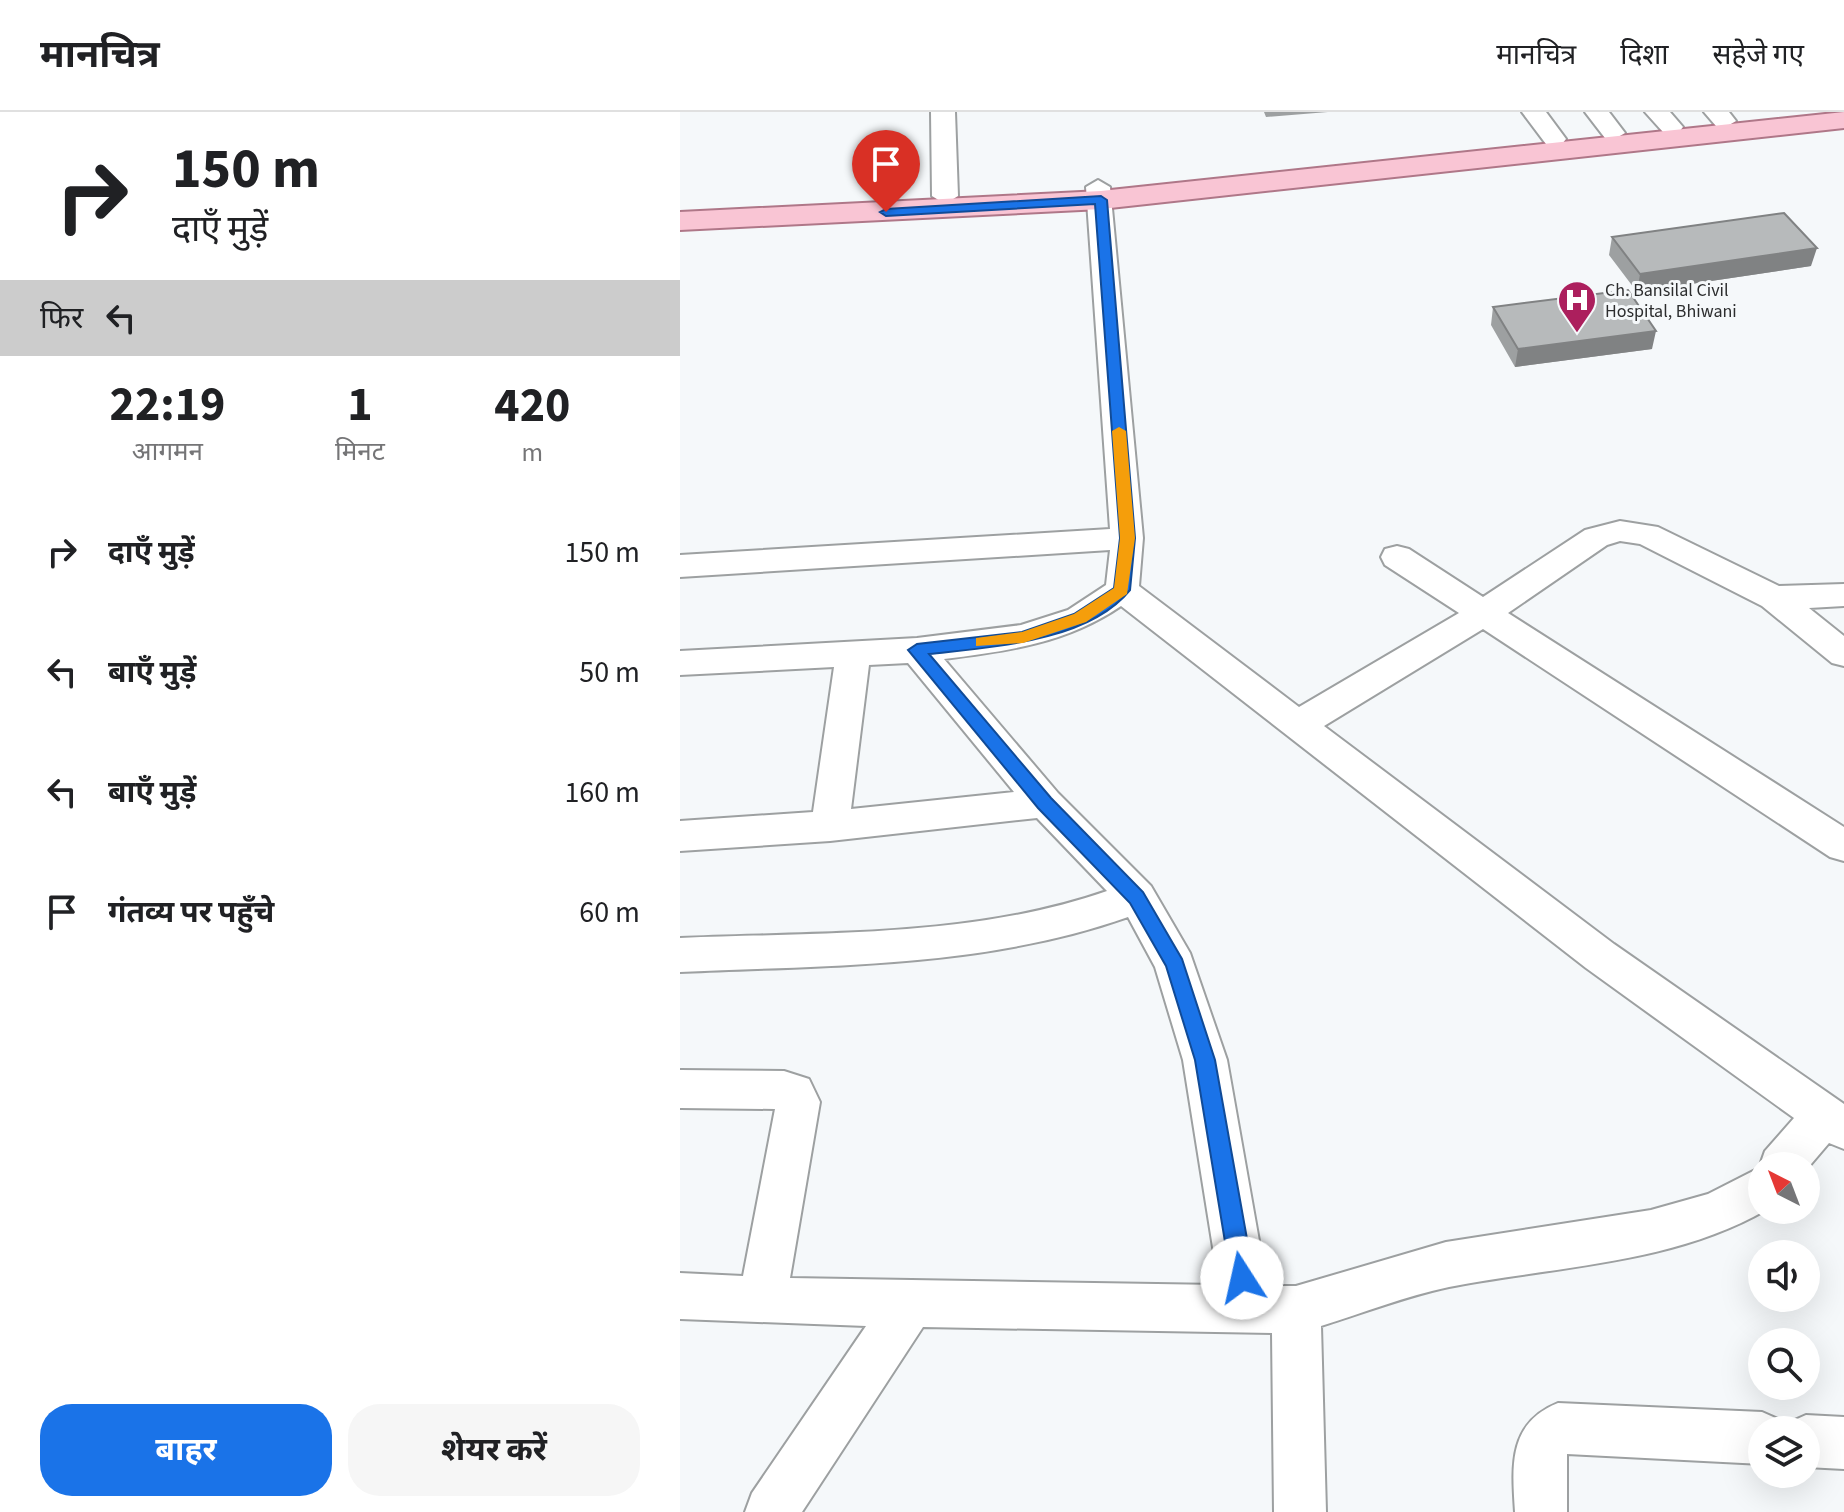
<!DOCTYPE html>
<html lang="hi">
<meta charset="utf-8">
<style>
body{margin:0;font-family:"Source Sans 3","Noto Sans Devanagari",sans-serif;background:#f6f6f6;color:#202124;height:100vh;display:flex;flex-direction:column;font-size:30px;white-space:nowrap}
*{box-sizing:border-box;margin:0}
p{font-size:26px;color:#757577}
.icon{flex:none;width:44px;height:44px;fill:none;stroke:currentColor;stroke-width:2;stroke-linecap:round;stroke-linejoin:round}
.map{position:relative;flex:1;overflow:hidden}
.sheet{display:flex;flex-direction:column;background:#fff;width:680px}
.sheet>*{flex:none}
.hud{background:#fff;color:#202124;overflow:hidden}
.needle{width:52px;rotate:318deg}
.tools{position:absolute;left:1068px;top:1040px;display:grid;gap:16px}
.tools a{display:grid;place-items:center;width:72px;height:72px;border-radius:50%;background:#fff;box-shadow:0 8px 32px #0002;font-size:40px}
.pin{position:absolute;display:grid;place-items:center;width:68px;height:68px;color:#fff;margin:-82px -34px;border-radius:50% 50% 50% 0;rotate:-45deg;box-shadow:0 0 8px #0007}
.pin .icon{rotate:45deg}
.me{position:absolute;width:88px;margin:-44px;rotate:350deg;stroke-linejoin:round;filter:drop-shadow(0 0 6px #0008)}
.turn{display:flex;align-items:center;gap:28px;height:168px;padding:0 40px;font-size:36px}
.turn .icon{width:104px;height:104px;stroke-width:2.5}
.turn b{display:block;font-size:56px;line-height:68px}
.then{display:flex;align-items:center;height:76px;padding:0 40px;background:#0003;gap:16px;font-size:30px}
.eta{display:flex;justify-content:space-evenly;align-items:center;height:136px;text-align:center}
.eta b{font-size:48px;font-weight:700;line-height:56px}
.button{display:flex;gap:16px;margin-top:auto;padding:16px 40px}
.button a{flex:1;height:92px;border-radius:32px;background:#1a73e8;color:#fff;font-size:32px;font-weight:700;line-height:92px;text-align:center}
.button a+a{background:#f6f6f6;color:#202124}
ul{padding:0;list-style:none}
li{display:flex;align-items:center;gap:24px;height:120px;padding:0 40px}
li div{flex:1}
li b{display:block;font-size:30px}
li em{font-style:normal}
header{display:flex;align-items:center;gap:48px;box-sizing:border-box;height:112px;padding:0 40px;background:#fff;border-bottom:2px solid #e0e0e0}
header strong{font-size:38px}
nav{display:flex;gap:44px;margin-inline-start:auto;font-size:28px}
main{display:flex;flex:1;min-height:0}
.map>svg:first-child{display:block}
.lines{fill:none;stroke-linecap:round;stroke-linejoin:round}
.minor-casing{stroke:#9da0a1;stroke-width:4}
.major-casing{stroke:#af7788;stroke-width:4}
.minor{fill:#fff;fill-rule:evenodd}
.major{fill:#f9c5d4;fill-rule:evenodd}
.wall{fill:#9da0a1}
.shaded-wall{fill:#808283}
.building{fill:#b7babb;stroke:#808283;stroke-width:2}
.route{fill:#1a73e8;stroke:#114b97;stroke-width:2}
.slow{fill:#f59e0b}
.labels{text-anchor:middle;stroke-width:6;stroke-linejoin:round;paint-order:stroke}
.far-poi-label{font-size:18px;fill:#2c2d2e;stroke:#f5f8fa;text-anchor:start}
</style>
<header>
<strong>मानचित्र</strong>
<nav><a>मानचित्र</a><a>दिशा</a><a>सहेजे गए</a></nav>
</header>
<main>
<section class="sheet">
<div class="hud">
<div class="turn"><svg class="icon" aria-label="right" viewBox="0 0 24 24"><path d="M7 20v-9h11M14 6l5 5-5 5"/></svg><div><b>150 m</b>दाएँ मुड़ें</div></div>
<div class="then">फिर<svg class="icon" aria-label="left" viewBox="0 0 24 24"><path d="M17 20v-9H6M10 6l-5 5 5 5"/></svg></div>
</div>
<div class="eta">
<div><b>22:19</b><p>आगमन</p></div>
<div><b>1</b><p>मिनट</p></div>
<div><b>420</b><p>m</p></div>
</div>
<ul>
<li><svg class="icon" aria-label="right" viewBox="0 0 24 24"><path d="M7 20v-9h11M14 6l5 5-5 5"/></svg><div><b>दाएँ मुड़ें</b></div><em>150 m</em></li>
<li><svg class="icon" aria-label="left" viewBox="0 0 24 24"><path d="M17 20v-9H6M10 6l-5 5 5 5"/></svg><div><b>बाएँ मुड़ें</b></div><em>50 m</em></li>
<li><svg class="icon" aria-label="left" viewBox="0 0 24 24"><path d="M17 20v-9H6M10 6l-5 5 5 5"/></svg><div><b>बाएँ मुड़ें</b></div><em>160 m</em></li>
<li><svg class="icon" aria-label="arrive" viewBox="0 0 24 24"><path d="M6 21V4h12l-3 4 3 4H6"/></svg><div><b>गंतव्य पर पहुँचे</b></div><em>60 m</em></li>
</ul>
<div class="button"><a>बाहर</a><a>शेयर करें</a></div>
</section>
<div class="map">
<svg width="1164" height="1400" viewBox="0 0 1164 1400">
<rect width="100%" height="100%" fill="#f5f8fa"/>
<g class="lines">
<defs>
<path id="minor" d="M251 0H275L278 84 265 92 252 84Z
M842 0H866L886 27 882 32H866Z
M905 0H929L945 21 933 28 925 26Z
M965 0H990L1003 15 999 20H983Z
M1024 0H1049L1056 9 1044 16 1036 14Z
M418 68 430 75 463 426 459 474 619 595 779 501 705 453 701 445 705 437 717 434 729 437 803 485 905 418 940 409 978 415 1099 474 1164 472V494L1129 496 1164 524V554L1152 551 1082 494 960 432 940 429 927 433 828 501 1164 715V749L1150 745 803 517 644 614 934 832 1164 992V1037L1149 1031 1126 1058V1054H1082V1098H1086C990 1153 875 1154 769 1175 726 1184 683 1201 641 1214L646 1400H594L592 1221 243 1215 122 1400H65L72 1381 186 1214 0 1207V1161L63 1164 95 997 0 996V958L104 959 129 967 140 990 110 1166 539 1173 503 948 475 855 448 805C304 856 150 853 0 860V826C141 820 292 826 427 779L357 706 150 729 0 739V709L133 700 154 555 0 563V539L237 526 341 513 388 498 426 473 430 438 0 465V443L430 417 406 75ZM441 494 906 856 1114 1006 1085 1039 1079 1056 1028 1082 971 1098 766 1130 616 1174H587L547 948 510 841 471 774 378 681 264 547C328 539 387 531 441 494ZM228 551 334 680 171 697 189 553Z
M878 1291 1082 1300 1100 1308 1104 1318H1082V1352L887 1342V1400H835C832 1354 828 1311 878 1291Z
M1126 1303 1164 1305V1357L1126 1355V1318H1105L1108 1311Z"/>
<path id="major" d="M1164 0V16L421 97 0 118V100L421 79Z"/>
</defs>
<use href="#minor" class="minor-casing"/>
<use href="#major" class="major-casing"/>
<use href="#minor" class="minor"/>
<use href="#major" class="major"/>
</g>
<path class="wall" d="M584 0H648L586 5Z
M932 125 1131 154 957 180 929 143Z
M813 195 972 237 835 255 811 213Z"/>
<path class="shaded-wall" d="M1137 136 1131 154 957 180 960 162Z
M976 219 972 237 835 255 838 237Z"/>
<path class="building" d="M1104 101 1137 136 960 162 932 125Z
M948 178 976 219 838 237 813 195Z"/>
<path class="route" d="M421 84 427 88 455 426 450 478C408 530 310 535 249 542L371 686 463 780 502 847 535 948 574 1166 570 1174 562 1177 554 1174 551 1166 515 948 486 854 450 791 358 696 228 538 237 532 342 520 394 502 434 476 440 426 415 92 206 104 200 100 206 97Z"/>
<path class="slow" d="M439 315 446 319 455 426 447 482 406 510 343 531 296 534V526L342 520 394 502 434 476 440 426 432 319Z"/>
<defs>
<symbol id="hospital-pin" viewBox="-11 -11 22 30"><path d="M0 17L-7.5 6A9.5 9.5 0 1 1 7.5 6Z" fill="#ac1f5d" stroke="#f5f8fa"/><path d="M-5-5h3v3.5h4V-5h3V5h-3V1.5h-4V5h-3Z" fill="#fff"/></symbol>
</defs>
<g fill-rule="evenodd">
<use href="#hospital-pin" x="875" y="166" width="44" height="60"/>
</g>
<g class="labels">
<g class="far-poi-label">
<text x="925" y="184">Ch. Bansilal Civil<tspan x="925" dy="21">Hospital, Bhiwani</tspan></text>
</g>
</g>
</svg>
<div class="tools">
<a><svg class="needle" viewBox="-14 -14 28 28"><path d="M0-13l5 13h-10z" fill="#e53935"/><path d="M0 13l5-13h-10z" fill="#757577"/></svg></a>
<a><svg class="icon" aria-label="sound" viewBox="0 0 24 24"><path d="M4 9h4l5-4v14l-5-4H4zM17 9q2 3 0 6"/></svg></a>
<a><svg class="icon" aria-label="search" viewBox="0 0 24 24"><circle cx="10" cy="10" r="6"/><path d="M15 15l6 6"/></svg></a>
<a><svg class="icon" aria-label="layers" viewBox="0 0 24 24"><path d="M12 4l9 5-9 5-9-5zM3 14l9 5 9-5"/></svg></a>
</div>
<div class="pin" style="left:206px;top:100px;background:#d93025"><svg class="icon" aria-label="arrive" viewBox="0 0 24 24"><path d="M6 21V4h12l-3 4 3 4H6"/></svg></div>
<svg class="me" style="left:562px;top:1166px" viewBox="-20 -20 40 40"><circle r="19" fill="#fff"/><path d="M0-13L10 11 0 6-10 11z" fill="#1a73e8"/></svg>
</div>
</main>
